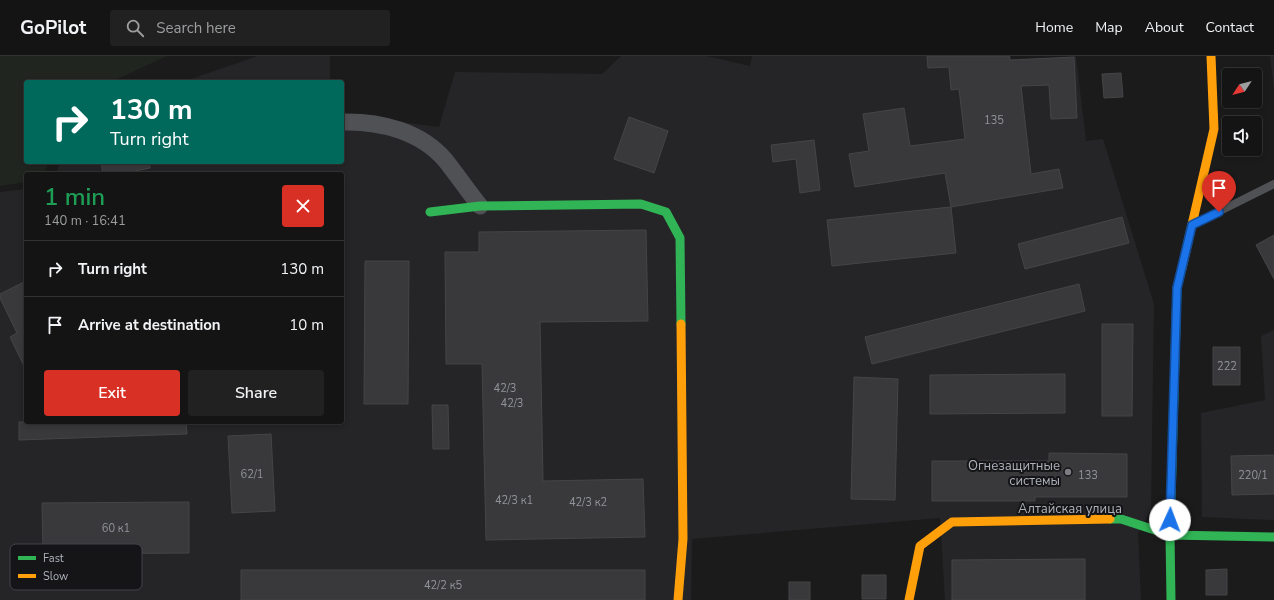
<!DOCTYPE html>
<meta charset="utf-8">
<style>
body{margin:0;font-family:"Nunito Sans",sans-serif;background:#212122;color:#f1f3f6;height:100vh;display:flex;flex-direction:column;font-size:15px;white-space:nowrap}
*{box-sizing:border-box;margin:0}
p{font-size:13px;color:#9d9ea0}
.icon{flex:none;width:22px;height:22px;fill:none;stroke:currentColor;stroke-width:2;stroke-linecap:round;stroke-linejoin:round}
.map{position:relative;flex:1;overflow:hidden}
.sheet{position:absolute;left:24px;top:116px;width:320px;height:252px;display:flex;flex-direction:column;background:#141414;border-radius:4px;box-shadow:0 2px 6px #0003,0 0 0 1px #333334}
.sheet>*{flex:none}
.guide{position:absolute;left:24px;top:24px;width:320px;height:84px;border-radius:4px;box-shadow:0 2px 6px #0003,0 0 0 1px #333334;background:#00695c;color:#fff;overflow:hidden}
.needle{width:26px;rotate:234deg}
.fabs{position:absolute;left:1222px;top:12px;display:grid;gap:8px}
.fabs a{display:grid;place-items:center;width:40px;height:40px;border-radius:4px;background:#141414;box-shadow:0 2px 6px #0003,0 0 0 1px #333334;font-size:20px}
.pin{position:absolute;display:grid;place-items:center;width:34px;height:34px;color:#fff;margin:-41px -17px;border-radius:50% 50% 50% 0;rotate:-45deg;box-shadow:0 0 4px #0007}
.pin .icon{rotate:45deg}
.me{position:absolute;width:44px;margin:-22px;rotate:2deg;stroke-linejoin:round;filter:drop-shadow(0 0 3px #0008)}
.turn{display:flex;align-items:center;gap:14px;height:84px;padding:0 20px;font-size:18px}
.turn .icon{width:52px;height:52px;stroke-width:2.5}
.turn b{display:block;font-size:28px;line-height:34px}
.round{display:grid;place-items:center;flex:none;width:42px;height:42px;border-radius:4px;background:#212122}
.summary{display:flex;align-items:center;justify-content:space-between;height:68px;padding:0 20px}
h1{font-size:24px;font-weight:600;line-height:30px;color:#1e9e55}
.cta{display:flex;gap:8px;margin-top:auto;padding:8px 20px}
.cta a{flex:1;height:46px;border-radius:4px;background:#d93025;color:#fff;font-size:16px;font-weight:600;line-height:46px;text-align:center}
.cta a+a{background:#212122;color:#f1f3f6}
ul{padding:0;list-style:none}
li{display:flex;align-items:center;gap:12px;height:56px;padding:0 20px;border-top:1px solid #333334}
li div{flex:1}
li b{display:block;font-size:15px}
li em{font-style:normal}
header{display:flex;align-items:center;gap:24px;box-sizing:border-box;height:56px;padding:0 20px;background:#141414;border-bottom:1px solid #333334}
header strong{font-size:19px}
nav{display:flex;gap:22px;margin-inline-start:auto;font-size:14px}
.search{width:280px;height:36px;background:#212122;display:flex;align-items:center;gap:10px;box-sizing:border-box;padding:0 14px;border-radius:4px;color:#9d9ea0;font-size:15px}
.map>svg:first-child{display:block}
.built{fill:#252528}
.green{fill:#202520}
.building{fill:#39393b;stroke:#444547}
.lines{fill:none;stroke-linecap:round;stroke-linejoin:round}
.lane{stroke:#505154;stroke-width:8}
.street{stroke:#505154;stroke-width:17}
.fast{stroke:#30b455;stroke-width:9}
.slow{stroke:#ff9f0a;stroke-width:9}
.route-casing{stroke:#114b97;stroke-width:10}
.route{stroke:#1a73e8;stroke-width:7}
.poi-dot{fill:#7b7d83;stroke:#151517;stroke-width:1.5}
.labels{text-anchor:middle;stroke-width:4;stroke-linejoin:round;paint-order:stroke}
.number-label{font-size:11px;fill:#91949b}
.poi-label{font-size:13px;fill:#aeb2bb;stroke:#151517;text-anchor:end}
.street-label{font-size:13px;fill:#aeb2bb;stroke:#151517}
.key{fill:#151517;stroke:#434448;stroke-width:1}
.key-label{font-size:11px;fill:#aeb2bb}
</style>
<header>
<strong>GoPilot</strong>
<div class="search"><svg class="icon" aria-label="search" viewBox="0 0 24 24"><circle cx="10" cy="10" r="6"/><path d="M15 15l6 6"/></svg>Search here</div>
<nav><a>Home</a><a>Map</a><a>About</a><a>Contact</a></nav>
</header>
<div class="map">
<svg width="1274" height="544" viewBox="0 0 1274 544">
<rect width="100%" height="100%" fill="#1b1b1b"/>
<path class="built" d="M258 0H330V26H182Z
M621 0H706L750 10 752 0H1011L1012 7 1076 0 1086 85 1103 83 1154 248 1151 453 1138 478 1141 544H945L940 462 692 483 691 544H0V136L26 133V366H342V118H56L60 106H342V58L439 71 455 16 602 18Z
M1270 0H1274V34Z
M1274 274V464L1202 461 1201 357 1265 344 1261 280Z"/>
<path class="green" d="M0 0H167L111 26H26V106H49L43 118H26V126L0 130Z"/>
<path class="building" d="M927 0H1009L1010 4 1074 1 1077 62 1051 63 1049 29 1021 30 1031 118 1059 113 1063 132 951 151 945 117 855 131 849 98 869 95 863 58 904 52 910 90 965 83 959 33 951 34 949 11 928 12Z
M1121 17 1123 41 1104 42 1102 18Z
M629 61 668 75 654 117 614 103Z
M814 84 820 134 800 137 796 103 773 106 771 89Z
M101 106H149L150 112 120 118H103Z
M951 151 956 197 832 210 827 164Z
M1122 161 1129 187 1025 213 1018 188Z
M646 174 648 265 540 266 543 425 643 423 645 481 486 484 482 308H446L445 196H479V176Z
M1274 179V223L1256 189Z
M365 205H409L408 348H364Z
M26 225V314L10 281 17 277 0 242V238Z
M1079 228 1085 255 872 308 865 281Z
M1102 268H1133L1132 360H1102Z
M1213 291H1240V329H1213Z
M1065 318V357L930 358V319Z
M854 321 898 323 895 444 851 443Z
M432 349H448L449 393H433Z
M19 366H186L187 378 19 384Z
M271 378 275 455 232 457 228 380Z
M1049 397 1127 398V441H1035V445H932V405H1049Z
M1274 399V438L1232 439 1231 400Z
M189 446V497L43 498 42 447Z
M1085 503V544H952V504Z
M1227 513V539H1206V514Z
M241 514H645V544H241Z
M862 519H886V543H862Z
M789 526H810V544H789Z"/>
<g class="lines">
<path class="lane" d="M1196 167 1274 128"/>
<path class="street" d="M342 66C380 65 421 75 446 105 457 119 468 135 480 150"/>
<path class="fast" d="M430 156 480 150 641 148 666 156 680 182 681 268
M1110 463H1121L1170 479 1274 481
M1171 544 1170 479 1177 232 1182 212"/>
<path class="slow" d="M1182 212 1214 73 1211 0
M678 544 683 483 681 268
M909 544 920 490 952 466 1110 463"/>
</g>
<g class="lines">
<defs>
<path id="route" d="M1170 464 1177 232 1192 169 1219 156"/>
</defs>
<use href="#route" class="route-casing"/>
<use href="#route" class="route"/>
</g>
<circle class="poi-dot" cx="1068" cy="416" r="4"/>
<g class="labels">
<g class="number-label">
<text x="994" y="68">135</text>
<text x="1227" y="314">222</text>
<text x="505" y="336">42/3</text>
<text x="512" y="351">42/3</text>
<text x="252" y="422">62/1</text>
<text x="1088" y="423">133</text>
<text x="1253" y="423">220/1</text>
<text x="514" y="448">42/3 к1</text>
<text x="588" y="450">42/3 к2</text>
<text x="116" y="476">60 к1</text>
<text x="443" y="533">42/2 к5</text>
</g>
<g class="poi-label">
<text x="1060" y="414">Огнезащитные<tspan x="1060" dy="15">системы</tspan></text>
</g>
<g class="street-label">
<text x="1070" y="457">Алтайская улица</text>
</g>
</g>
<rect x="10" y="488" width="132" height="46" rx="6" class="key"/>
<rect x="18" y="500" width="18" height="4" fill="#30b455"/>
<rect x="18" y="518" width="18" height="4" fill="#ff9f0a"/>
<g class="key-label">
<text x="43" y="506">Fast</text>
<text x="43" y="524">Slow</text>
</g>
</svg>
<div class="fabs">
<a><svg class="needle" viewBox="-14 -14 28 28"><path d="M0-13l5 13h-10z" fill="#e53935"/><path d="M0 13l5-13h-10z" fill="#9d9ea0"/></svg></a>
<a><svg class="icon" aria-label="sound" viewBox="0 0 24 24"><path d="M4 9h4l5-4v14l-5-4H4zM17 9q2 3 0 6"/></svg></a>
</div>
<div class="pin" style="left:1219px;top:156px;background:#d93025"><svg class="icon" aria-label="arrive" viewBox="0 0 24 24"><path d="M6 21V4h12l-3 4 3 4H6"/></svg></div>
<svg class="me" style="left:1170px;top:464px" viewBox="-20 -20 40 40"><circle r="19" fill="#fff"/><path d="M0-13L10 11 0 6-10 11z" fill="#1a73e8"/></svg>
<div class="guide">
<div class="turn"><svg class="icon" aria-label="right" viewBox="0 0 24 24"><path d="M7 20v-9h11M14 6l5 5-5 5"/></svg><div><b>130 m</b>Turn right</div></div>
</div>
<section class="sheet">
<div class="summary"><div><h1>1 min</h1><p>140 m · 16:41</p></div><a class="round" style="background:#d93025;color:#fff"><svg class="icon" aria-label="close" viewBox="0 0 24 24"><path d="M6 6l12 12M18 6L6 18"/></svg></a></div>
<ul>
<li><svg class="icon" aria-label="right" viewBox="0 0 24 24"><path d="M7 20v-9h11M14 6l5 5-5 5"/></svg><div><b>Turn right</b></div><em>130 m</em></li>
<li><svg class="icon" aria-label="arrive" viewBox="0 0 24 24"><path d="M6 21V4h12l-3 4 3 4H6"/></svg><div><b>Arrive at destination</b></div><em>10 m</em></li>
</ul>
<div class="cta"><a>Exit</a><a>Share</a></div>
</section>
</div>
